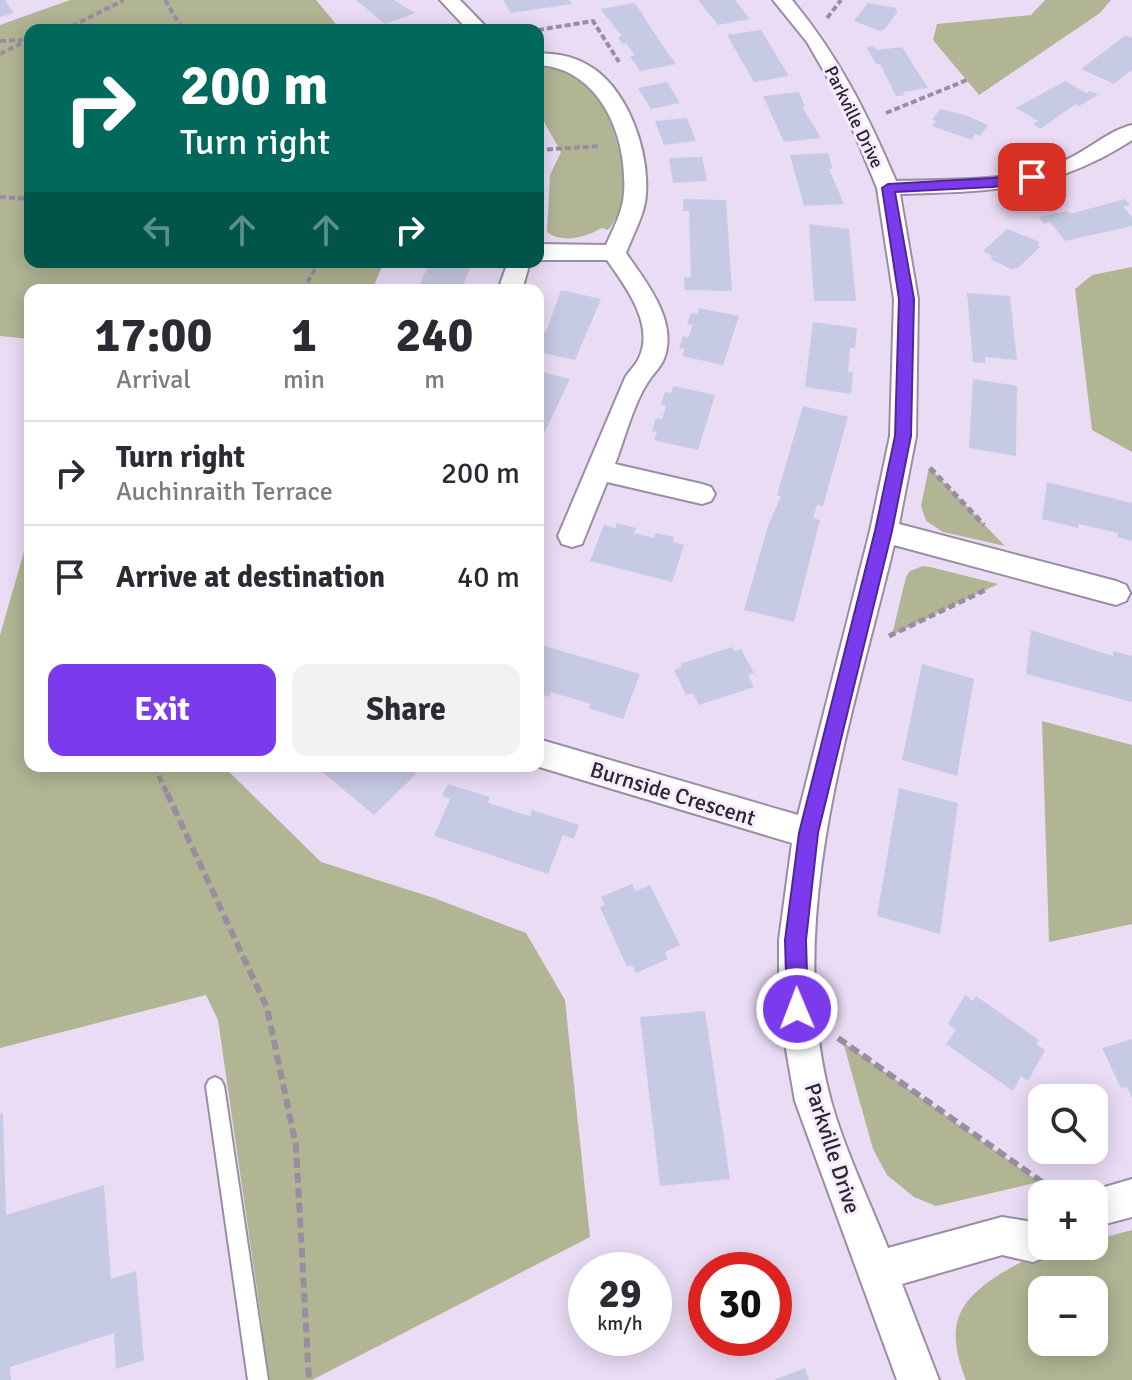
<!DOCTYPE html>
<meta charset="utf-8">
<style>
body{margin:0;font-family:Signika,sans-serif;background:#f2f2f3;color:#2b2b33;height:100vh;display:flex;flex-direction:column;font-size:30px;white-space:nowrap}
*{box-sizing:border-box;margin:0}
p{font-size:26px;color:#7c7c81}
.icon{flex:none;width:44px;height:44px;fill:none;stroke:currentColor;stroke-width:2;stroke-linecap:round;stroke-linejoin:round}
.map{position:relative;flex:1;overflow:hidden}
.sheet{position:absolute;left:24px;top:284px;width:520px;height:488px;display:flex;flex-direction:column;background:#fff;border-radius:16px;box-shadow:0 4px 20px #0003}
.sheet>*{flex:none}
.guide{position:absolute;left:24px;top:24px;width:520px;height:244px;border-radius:16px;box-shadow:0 4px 20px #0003;background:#00695c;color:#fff;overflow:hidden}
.controls{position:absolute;left:1028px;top:1084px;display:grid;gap:16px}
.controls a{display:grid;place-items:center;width:80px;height:80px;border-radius:16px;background:#fff;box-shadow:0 4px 20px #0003;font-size:40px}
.speed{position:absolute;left:568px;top:1252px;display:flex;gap:16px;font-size:40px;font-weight:700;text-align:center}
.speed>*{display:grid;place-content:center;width:104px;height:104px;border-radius:50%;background:#fff;box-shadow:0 4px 20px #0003;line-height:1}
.speed small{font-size:20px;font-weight:400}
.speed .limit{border:12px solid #d22;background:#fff;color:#111}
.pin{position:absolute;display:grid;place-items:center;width:68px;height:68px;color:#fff;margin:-34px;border-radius:16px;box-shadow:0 4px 12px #0006}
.me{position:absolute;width:88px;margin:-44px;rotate:359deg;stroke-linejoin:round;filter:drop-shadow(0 0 6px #0008)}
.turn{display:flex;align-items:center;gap:28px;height:168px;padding:0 24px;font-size:36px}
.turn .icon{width:104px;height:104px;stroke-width:2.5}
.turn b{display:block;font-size:56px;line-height:68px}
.lanes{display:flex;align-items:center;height:76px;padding:0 24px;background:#0003;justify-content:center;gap:40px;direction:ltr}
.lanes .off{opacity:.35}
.eta{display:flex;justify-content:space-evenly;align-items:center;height:136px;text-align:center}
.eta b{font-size:48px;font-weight:700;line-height:56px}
.action{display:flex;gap:16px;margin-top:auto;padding:16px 24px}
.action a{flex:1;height:92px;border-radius:16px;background:#7c3aed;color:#fff;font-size:32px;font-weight:700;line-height:92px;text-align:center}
.action a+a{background:#f2f2f3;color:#2b2b33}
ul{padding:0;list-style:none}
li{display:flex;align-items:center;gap:24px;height:104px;padding:0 24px;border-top:2px solid #e1e1e2}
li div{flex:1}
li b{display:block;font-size:30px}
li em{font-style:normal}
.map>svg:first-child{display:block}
.green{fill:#b1b594;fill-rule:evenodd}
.building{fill:#c7cae4}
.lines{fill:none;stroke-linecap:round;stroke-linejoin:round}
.lane-casing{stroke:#9a8da4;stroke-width:4}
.street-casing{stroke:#9a8da4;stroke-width:4}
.path-far2{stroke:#988ea0;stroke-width:4;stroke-dasharray:6 3;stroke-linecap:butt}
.path-far1{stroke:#988ea0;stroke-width:5;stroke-dasharray:7 4;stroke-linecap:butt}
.path{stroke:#988ea0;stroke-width:6;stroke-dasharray:10 5;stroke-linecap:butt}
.lane{fill:#fff;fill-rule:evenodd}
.street{fill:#fff;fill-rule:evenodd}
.route{fill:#7c3aed;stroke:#51269a;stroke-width:2}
.labels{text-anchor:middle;stroke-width:6;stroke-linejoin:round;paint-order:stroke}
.far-street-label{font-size:18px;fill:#29242d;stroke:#f6ebff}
.street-label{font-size:22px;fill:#29242d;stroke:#f6ebff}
</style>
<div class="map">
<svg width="1132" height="1380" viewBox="0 0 1132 1380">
<rect width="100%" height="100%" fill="#eadcf5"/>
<path class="green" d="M70 0H316L341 30H30V262H384L372 290H30V339L0 336V25Z
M1045 0H1111L1100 13 979 95 933 40 937 24 1031 15Z
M538 64C557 66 573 72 589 84 608 100 629 173 625 199 625 204 612 226 608 230L602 228C586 237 563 244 547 232L550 175 561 152 538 111Z
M1132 267V452L1092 430 1075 289 1092 275Z
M929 467 1005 546 943 532 926 521 921 506Z
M30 531V766H223L321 862 434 898 526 933 565 1000 590 1237 312 1380H262V1325L218 1020 206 995 0 1048V635Z
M923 566 930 567 998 584 892 635 906 577 910 571Z
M1042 721 1132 745V924L1049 942Z
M843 1042 1039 1182 936 1206 914 1197 887 1175 873 1149Z
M1132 1230V1380H966C944 1325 957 1300 1005 1271 1033 1254 1061 1246 1094 1246V1240ZM1042 1290H1094V1342H1042Z"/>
<path class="building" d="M0 0H5L14 13 0 17Z
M356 0H394L415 13 385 24Z
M503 0H569L572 4 511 13Z
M698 0H735L750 19 718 25Z
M635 3 661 43 676 64 640 71 630 56H635L626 43 622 44 618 37 622 36 600 9Z
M868 3 897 8 895 10 898 11 885 29 880 31 854 21Z
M761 30 789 76 754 82 727 35Z
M1126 35 1132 38V70L1114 84 1081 69Z
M874 46 877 50 902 47 928 88 903 92 905 95 896 96 880 64H876L866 47Z
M1065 81 1086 93 1090 91 1098 95 1079 106 1076 104 1040 129 1033 124 1038 121 1016 108Z
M667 82 680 103 651 109 638 88Z
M799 92 805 107H802L821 138 784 142 763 96Z
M940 109 965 115 988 125 980 136 975 134 972 140 932 126 936 121 932 120Z
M687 118 696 141 664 145 655 121Z
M828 153 833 169H829L844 204 804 206 790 155Z
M702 157 707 181 673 183 669 158Z
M683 199 726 200 732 291 685 290 684 277H691L689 211H683Z
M1125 199 1130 205 1123 207 1132 217V226L1065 241 1050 222 1044 224 1039 217 1067 211 1070 214Z
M809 224 849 229 856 301H814Z
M1007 229 1040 242 1037 245 1040 247 1018 268 1011 269 990 259 993 256 983 251Z
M430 262 470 269 462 287H457L456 290H417Z
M561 290 601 299 575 360 538 352V339L542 331 546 332Z
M967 293 1010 296 1017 360 985 357V363L973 362Z
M699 308 739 316 723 365 682 356 685 349 679 348 683 336 688 338 693 325 687 324 691 313 697 314Z
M813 322 857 328 855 348H850L848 372H853L851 394 805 387Z
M538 371 570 379 538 446Z
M973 379 1017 386 1016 456 969 448Z
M673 386 715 395 698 450 654 440 657 432 652 431 654 424 656 418 662 419 666 406 661 404 665 392 671 393Z
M803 406 848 417 823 506 817 505 813 518 820 520 794 622 744 610 768 526 781 496 777 495Z
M1047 482 1132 503V541L1118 537V533L1079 524 1078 528 1042 519Z
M617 523 636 528 634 533 654 538 656 533 674 537 673 542 684 545 672 582 590 561 604 525 615 528Z
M1031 630 1113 656V651L1132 656V702L1026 674Z
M538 644 640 674 623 719 588 708 591 704 551 692 549 697 538 693Z
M732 647 734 651 741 649 754 673 748 675 754 687 699 705 693 693 686 695 674 670 682 667 680 664Z
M922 664 974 679 957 776 902 760Z
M315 766H405L416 774 374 815Z
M448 784 490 797 488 803 530 816 532 810 579 825 574 839 563 835 548 874 434 836 450 799 442 796Z
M899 788 958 803 940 934 877 916Z
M632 884 636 891 650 885 680 945 665 952 668 959 636 973 632 965 627 967 600 907 605 905 601 897Z
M965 995 973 1001 976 996 1039 1040 1036 1044 1045 1050 1028 1081 1021 1076 1013 1091 946 1044 956 1030 948 1024Z
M705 1011 730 1179 660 1186 640 1017Z
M1132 1039V1098L1127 1087 1121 1088 1102 1048Z
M3 1113 6 1215 104 1185 111 1279 136 1271 144 1360 116 1369 114 1333 10 1367 11 1380H0V1114Z
M805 1368 809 1380H774Z"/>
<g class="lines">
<defs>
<path id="lane" d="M215 1077 221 1080 224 1086 268 1380H248L206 1086 209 1080Z"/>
<path id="street" d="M440 0H460L489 30H468Z
M773 0H792C839 57 867 113 896 181 950 179 1010 183 1061 162 1085 153 1107 131 1132 125V140C1052 192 991 191 900 194L918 299 916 436 899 524 1116 581 1126 585 1130 593 1126 601 1116 605 894 545C852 721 782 920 831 1101 845 1151 869 1200 888 1248L1002 1217 1033 1222 1042 1219V1246H1059L1056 1253 1033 1262 1002 1255 902 1284 939 1380H897L795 1101 779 1009V940L792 843 536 766H538V739L798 815 870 531 890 436 894 299 877 188 841 101 807 42Z
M538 53C555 54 570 55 586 64 627 86 649 149 646 194 645 214 633 234 626 253 646 282 680 323 663 361 659 369 653 374 648 382 633 405 625 438 615 464L702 484 711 487 715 494 711 501 702 504 607 482 582 544 572 547 562 544 558 536 625 378C629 371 636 365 639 358 655 324 625 286 607 260H538V244L606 245C613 229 623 211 624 193 628 137 600 68 538 65Z
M508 262H530L522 290H498Z
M1132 1179V1217L1094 1227V1194H1081Z"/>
</defs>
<use href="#lane" class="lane-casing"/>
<use href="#street" class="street-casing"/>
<path class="path-far2" d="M165 0 183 30
M827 18 841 0
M64 30 124 0
M538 30 593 21 619 62
M0 41 23 40
M0 54 30 39
M886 113 967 80
M538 150 601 146
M0 197 30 199
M303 290 319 262"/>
<path class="path-far1" d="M930 468 984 525
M889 636 985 590
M154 766 168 795"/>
<path class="path" d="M167 793 267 1008 296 1146 309 1380
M838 1038 1059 1194"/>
<use href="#lane" class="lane"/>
<use href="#street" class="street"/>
</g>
<path class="route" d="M1032 173 1037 174V180L993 187 895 192 914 299 911 436 892 531 818 833 806 940 808 1009 805 1016 797 1019 790 1016 787 1009 785 940 799 833 875 531 895 436 899 299 882 188 888 184 993 178Z"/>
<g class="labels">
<g class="far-street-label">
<text transform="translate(854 117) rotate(64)" y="6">Parkville Drive</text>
</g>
<g class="street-label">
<text transform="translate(673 793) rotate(17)" y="8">Burnside Crescent</text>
<text transform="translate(833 1148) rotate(72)" y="8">Parkville Drive</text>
</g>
</g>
</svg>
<div class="controls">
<a><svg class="icon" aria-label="search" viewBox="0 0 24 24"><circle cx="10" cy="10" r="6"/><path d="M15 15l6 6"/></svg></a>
<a>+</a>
<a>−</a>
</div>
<div class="speed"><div>29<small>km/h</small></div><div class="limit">30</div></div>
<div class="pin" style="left:1032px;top:177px;background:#d93025"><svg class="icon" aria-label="arrive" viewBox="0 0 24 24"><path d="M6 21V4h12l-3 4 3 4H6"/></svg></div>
<svg class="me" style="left:797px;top:1009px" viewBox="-20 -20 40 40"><circle r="17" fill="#7c3aed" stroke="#fff" stroke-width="3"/><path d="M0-11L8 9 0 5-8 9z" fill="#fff"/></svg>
<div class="guide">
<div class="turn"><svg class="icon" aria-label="right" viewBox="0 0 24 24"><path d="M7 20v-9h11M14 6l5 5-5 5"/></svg><div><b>200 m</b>Turn right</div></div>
<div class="lanes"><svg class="icon off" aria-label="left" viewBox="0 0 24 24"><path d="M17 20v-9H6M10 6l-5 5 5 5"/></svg><svg class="icon off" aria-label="ahead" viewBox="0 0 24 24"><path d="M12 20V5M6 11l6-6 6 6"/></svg><svg class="icon off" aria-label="ahead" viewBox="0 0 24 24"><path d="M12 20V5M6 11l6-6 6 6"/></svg><svg class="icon" aria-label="right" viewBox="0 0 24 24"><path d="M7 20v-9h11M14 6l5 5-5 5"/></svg></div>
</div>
<section class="sheet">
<div class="eta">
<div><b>17:00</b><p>Arrival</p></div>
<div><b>1</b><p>min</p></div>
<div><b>240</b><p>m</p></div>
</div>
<ul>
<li><svg class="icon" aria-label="right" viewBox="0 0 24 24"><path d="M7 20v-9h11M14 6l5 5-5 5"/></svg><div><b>Turn right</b><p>Auchinraith Terrace</p></div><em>200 m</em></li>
<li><svg class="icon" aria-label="arrive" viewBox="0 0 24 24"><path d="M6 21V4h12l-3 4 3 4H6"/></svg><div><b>Arrive at destination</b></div><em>40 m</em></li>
</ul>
<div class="action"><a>Exit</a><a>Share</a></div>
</section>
</div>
